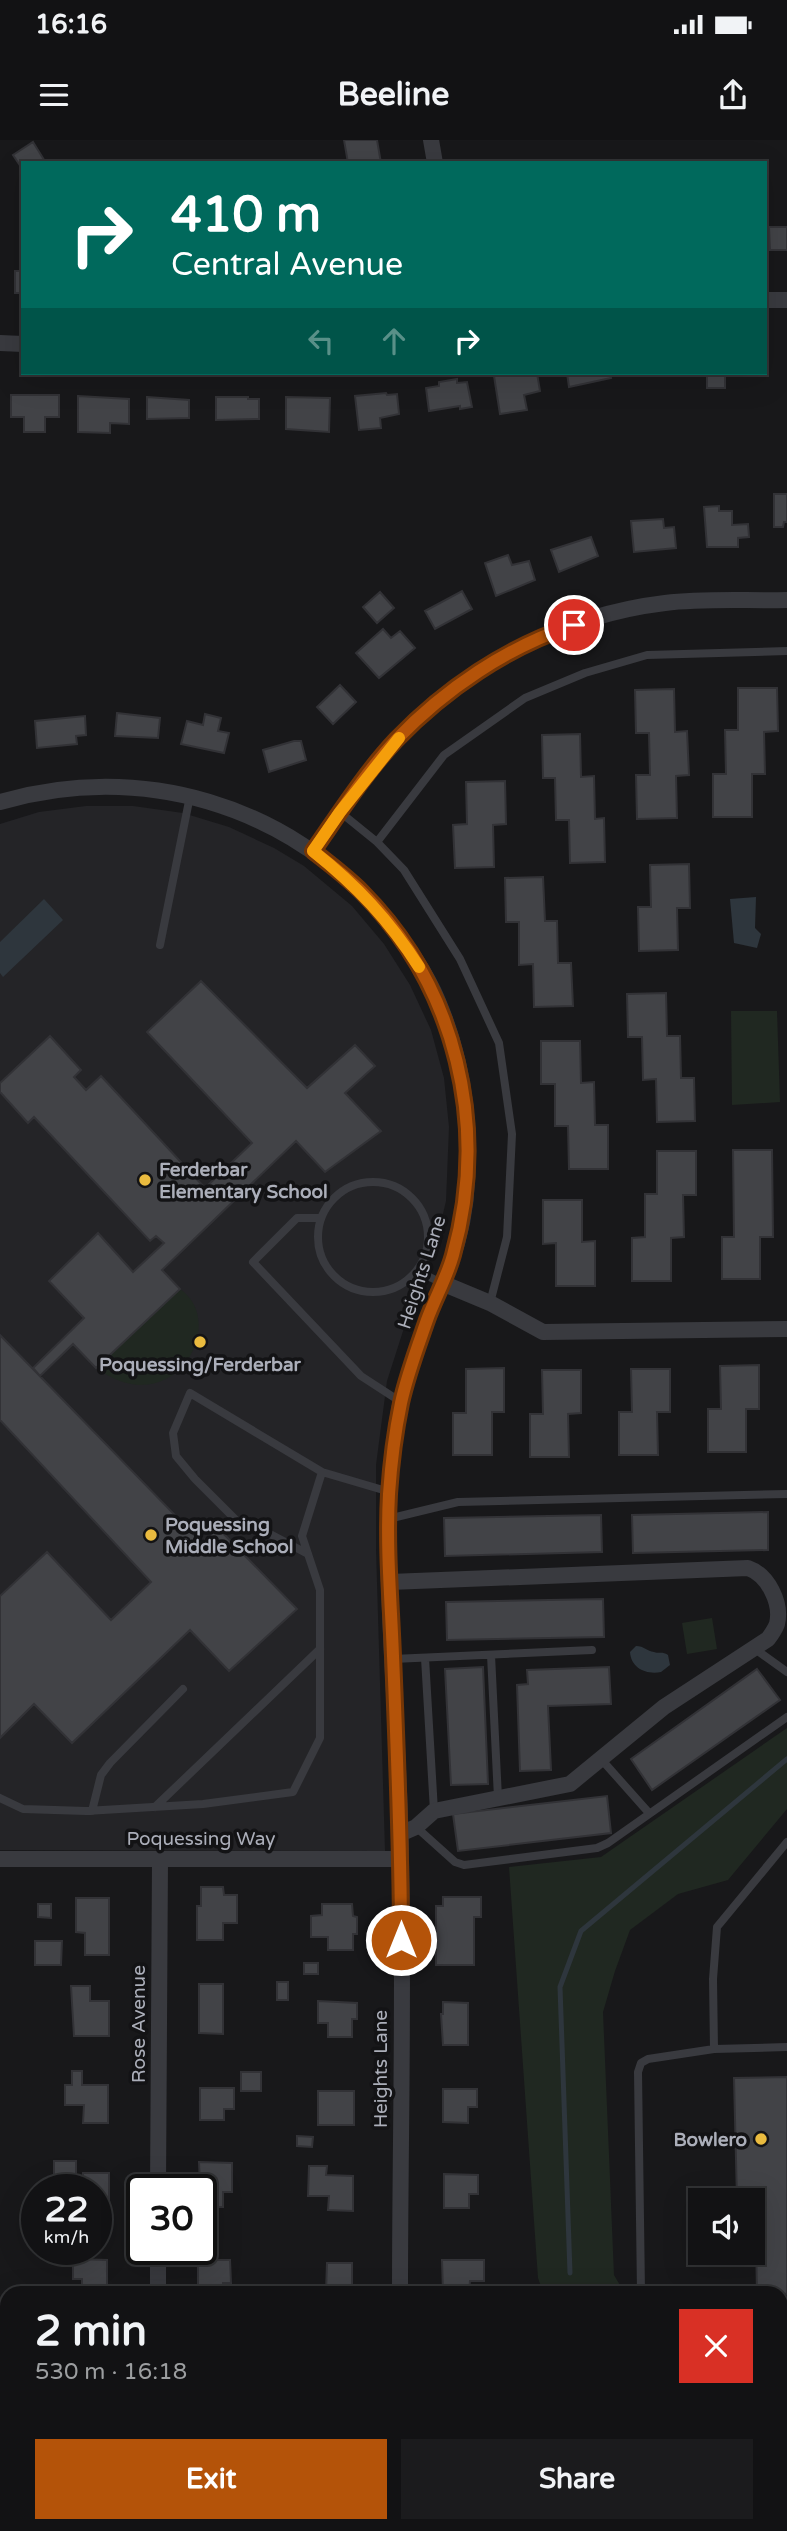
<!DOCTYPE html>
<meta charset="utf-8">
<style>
body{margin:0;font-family:"Varela Round",sans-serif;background:#1b1b1d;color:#f1f3f6;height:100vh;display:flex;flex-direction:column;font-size:26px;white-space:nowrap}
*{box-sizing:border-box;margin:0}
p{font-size:23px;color:#9c9ea0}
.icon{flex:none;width:38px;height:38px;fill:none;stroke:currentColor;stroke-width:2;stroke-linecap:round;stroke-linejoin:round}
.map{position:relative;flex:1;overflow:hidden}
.sheet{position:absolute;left:0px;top:2146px;width:788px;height:247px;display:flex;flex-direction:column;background:#121214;border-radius:21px 21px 0 0;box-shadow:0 7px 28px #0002,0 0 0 2px #313234}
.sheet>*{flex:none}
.banner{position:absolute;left:21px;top:21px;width:746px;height:214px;border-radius:0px;box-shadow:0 7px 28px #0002,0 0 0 2px #313234;background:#00695c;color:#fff;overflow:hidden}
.controls{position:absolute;left:688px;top:2048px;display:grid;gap:14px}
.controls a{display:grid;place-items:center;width:77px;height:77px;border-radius:0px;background:#121214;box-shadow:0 7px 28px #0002,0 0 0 2px #313234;font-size:35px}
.speed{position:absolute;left:21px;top:2034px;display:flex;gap:14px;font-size:35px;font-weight:700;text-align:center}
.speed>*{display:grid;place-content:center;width:91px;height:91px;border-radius:50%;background:#121214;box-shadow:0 7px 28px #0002,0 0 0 2px #313234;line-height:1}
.speed small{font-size:18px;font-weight:400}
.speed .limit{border:4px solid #111;border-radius:10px;background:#fff;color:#111}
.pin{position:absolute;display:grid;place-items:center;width:60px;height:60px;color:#fff;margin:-30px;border:4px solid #fff;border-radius:50%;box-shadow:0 2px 7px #0007}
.me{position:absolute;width:77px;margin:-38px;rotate:0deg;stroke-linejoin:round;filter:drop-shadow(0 0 5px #0008)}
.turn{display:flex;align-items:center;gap:24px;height:147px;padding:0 35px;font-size:32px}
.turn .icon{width:91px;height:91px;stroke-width:2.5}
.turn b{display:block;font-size:49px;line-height:60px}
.lanes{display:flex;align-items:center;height:66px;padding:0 35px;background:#0003;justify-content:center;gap:35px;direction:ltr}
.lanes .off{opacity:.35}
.round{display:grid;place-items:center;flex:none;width:74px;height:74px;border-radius:0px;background:#1b1b1d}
.summary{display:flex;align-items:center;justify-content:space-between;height:119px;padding:0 35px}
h1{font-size:42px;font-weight:800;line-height:52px}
.primary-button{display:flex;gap:14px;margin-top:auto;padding:14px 35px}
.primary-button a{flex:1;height:80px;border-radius:0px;background:#b45309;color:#fff;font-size:28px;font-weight:800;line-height:80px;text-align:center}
.primary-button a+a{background:#1b1b1d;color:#f1f3f6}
.status{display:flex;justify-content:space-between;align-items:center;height:49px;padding:0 35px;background:#121214;direction:ltr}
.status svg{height:19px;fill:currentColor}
header{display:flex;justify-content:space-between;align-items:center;height:91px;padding:0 35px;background:#121214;font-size:32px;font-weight:800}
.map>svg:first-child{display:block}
.built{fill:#242427}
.green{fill:#202821}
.water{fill:#2e363d}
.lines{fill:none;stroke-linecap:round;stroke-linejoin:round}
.stream{stroke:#2e363d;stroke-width:5}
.building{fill:#424347;stroke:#323236;stroke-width:2}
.lane{stroke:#393a3f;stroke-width:8}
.street{stroke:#393a3f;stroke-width:16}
.route-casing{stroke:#753606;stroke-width:18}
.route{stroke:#b45309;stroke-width:12}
.slow{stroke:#f59e0b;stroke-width:12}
.poi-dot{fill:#eabb3f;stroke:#131315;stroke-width:2.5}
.labels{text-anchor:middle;stroke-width:7;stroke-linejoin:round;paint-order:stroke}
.poi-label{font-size:19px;font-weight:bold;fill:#abaeb9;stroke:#131315;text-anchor:start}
.street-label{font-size:19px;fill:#abaeb9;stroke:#131315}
</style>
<div class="status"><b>16:16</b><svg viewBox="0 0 49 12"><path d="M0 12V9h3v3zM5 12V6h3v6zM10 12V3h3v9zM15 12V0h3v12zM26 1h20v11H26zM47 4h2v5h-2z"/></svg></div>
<header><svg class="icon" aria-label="menu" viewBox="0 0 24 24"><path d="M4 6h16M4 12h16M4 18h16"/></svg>Beeline<svg class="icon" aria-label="share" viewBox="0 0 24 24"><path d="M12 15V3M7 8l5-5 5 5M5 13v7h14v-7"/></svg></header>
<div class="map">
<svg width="787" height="2391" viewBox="0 0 787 2391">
<rect width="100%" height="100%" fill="#18181a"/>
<path class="built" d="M86 666H133L183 673 229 687 274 708 304 726 352 766 384 804 410 845 431 890 444 938 449 987 446 1061 435 1107 412 1163 387 1241 376 1325V1409L385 1711 0 1710V684L39 672Z
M780 2218H787V2391H538L542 2385H780Z"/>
<path class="green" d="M731 871H777L780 962 732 965Z
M180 1149C229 1182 175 1285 96 1228Z
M712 1478 717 1509 687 1514 682 1483Z
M787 1588V1669L728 1740 678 1754 630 1790 615 1831 603 1872 614 2135 624 2152H543L538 2138 509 1727 601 1717Z"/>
<path class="water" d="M756 757 755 788 761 794 757 808 734 803 730 759Z
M44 759 63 780 3 837 0 833V802Z
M636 1506C644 1506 647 1511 654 1512 660 1514 662 1511 668 1515L670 1525 661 1532C646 1535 631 1528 630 1512Z"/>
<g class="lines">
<path class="stream" d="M570 2133 560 1847 581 1791 787 1619"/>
</g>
<path class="building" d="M344 0H377L381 23H348Z
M33 2 46 23H23V30L13 15Z
M769 87H787V110H770Z
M15 131H23V153H15Z
M513 233H537L540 251 524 255 527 270 500 274 494 236Z
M567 233H610L611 238 569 247Z
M707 233H748L725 235V248H707Z
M457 239V243L467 242 472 267 460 269V266L429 271 426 248 439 246V242Z
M386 253 387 255 397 254 399 274 380 278 381 288 359 290 355 256Z
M11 255H59V277H45V292H24V277H11Z
M78 256 129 259V284L110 283V293L78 292Z
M147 257 189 260V278L147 279Z
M216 257H248V259H259V279L216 280Z
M286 257 330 258 329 292 286 289Z
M774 354H787V382H784L783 387H774Z
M719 366V371H732V385L748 384 749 397 738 398V407H707L704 367Z
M663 379 664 388 674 387 676 408 634 412 631 381Z
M591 397 598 416 559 432 551 410Z
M508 415 512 425 529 421 535 440 496 456 485 423Z
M462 451 472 469 435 489 425 471Z
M380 452 394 468 377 483 363 467Z
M383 489 391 498 400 491 415 508 379 538 356 513Z
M340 545 356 562 333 584 317 567Z
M738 548H777L778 591 764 592 765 634H752V677H713V634H726L725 590H738Z
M674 549 675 592 687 591 689 635 676 636 677 678 637 679 636 635H650L649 593H636L635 550Z
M117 573 160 578 158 598 115 596Z
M205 574 221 578 218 591 229 593 224 613 181 604 187 581 203 585Z
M85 576 86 595 76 596 77 604 37 608 35 581Z
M580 594 581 637 594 636 595 679 604 678 605 722 570 723 569 680H556L555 638H543L542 595Z
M294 601H301L306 620 269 632 263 610Z
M505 641 506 684 493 685 494 727 455 728 453 685 467 684 466 642Z
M689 724 690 768H677L678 810 639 811 638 767H651L650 725Z
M543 737 545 781H557L558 823H571L573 866 534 867 533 824 519 825V782H506L505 738Z
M201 841 307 948 355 905 375 926 345 953 381 991 325 1032 296 1001 162 1130 180 1149 96 1228 73 1204 40 1236 33 1228 84 1178 49 1141 98 1093 133 1132 164 1103 156 1096 150 1101 34 977 28 983 0 952V943L50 896 81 930 74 937 86 950 101 936 205 1048 252 1003 147 892Z
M666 853 667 896H680L681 938H694L695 981 657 982 656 939 643 940 642 897H628L627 854Z
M541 901H580L581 943 594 942 595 985H608V1029H569L568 986H555V944H541Z
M733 1010H772L773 1097H760V1139H722V1097H734Z
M657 1011H696V1055H683L684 1097 671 1098V1141H632V1098L645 1097V1054H657Z
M543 1060H582V1102L595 1101V1146H556V1103L543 1104Z
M0 1195 202 1403 217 1387 297 1469 229 1531 190 1490 72 1603 34 1564 0 1598V1456L47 1412 111 1480 151 1442 0 1280Z
M759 1225V1269H746V1312H708V1269H721L720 1226Z
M504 1228V1272H492V1315H453V1273H466V1229Z
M631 1229H670V1272H657L658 1315H619V1272H632Z
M542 1230H581V1273L568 1274 569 1317H530V1274H543Z
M768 1372V1410L633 1413 632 1375Z
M601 1375 602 1412 445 1416 444 1378Z
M603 1459 604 1497 447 1500 446 1462Z
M483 1527 488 1644 451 1645 445 1529Z
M609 1527 611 1564 548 1566 551 1630 520 1631 517 1545 528 1544 527 1530Z
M757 1529 780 1560 652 1650 631 1619Z
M607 1656 611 1693 458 1711 453 1674Z
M201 1747H223L224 1755H237V1783H223V1800H197V1766H201Z
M443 1757H481V1777H474V1825H436V1766H443Z
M76 1758H109V1815H85V1793L76 1792Z
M38 1764H51V1778L38 1777Z
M322 1764H352L353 1776 357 1777V1794H353V1810H328V1797H311V1776L322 1775Z
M35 1801H62L61 1825H35Z
M304 1823H318V1834H304Z
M277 1842H288V1860H277Z
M199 1844H223V1894L199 1893Z
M71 1846H90V1861H109V1896H74Z
M318 1861 357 1863V1879H352V1897H328V1883H318Z
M443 1862 468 1863V1905H443L441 1874H443Z
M72 1931H82V1945H108V1983H83L84 1965H65V1945H72Z
M241 1932H261V1951H241Z
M787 1937V2154L757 2152 756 2103H752V2060H737L734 1938Z
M200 1948H234V1969H224V1980H200Z
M443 1949H477V1967H468V1983L443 1982Z
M318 1951H354V1985H318Z
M297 1996 313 1997 312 2007 297 2006Z
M54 2021H76V2035H54Z
M199 2022 232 2023V2052H223V2067H201Z
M309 2026H327L326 2035 353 2036V2071L328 2070 329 2056H308Z
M83 2033H109V2070L96 2069V2049H83Z
M444 2034 478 2035V2054H469V2068H444Z
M73 2119 107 2120V2152H82V2139H73Z
M198 2120H230L231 2143H223V2152H198Z
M442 2120H484V2141H470L469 2152H443Z
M327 2123H352V2152H326Z
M780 2303H787V2391H648V2385H780Z
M82 2385H106V2391H82Z
M199 2385H222V2391H199Z
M443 2385H479V2391H443Z"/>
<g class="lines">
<path class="lane" d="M340 672 377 702 404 730 460 819 499 903 512 994 507 1097 490 1163
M377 702 444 615 525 558 585 533 647 515 787 511
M160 805 190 656
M318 1097a55 55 0 1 1 110 0a55 55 0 1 1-110 0Z
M321 1078H297L253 1122 361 1236 401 1262
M417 1131 442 1143
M388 1379 458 1362 787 1354
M308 1414 270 1394 241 1385 195 1339 176 1316 173 1293 190 1253 322 1332 390 1352
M755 1509 787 1532
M491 1515 498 1658
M425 1518 434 1671
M393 1519 592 1510
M601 1619 649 1673
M0 1658 23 1669 86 1671 203 1664 293 1652 320 1598V1450L302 1396 322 1332
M155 1667 320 1509
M92 1671 101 1635 110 1623 183 1549
M416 1687 455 1722 464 1725 597 1708 608 1703 787 1577
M714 1909 713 1839 717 1787 787 1702
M641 2152 638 1932 641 1923 648 1919 714 1909 787 1907
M780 2174H787
M780 2249H787
M572 2391 576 2385"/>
<path class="street" d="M431 0 435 23
M765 160H787
M0 203 23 204
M0 662C141 621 287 664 383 776 404 801 425 830 438 861 462 918 471 979 467 1041 466 1067 460 1097 451 1122 444 1142 434 1161 427 1181 418 1207 408 1234 401 1260 394 1293 389 1345 388 1379 387 1493 400 1606 401 1720 404 1864 400 2008 400 2152
M313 711C339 674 365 634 396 601 465 526 564 475 665 463 705 458 747 461 787 460
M442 1143 490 1163 543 1192 787 1189
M390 1442 748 1428C768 1435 782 1463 777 1484 775 1489 771 1495 768 1499L664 1567 570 1644 434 1671 416 1687 400 1694
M0 1719H401
M158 2049 160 1720
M158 2152V2109
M156 2391V2385
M399 2391V2385"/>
</g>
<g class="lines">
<defs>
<path id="route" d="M401 1800C401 1705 397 1611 393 1516 391 1463 386 1408 389 1354 391 1324 395 1292 401 1263 407 1235 418 1206 427 1180 435 1158 447 1137 453 1115 489 986 457 848 362 752 347 737 330 724 313 711 339 674 365 633 396 600 445 549 507 507 574 485"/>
</defs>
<use href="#route" class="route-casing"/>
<use href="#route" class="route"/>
<path class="slow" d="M399 598 340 672 313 711C357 746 389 780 419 827"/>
</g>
<g class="poi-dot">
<circle cx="145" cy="1040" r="7"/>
<circle cx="200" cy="1202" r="7"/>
<circle cx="151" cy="1395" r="7"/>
<circle cx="761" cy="1999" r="7"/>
</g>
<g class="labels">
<g class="poi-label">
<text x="159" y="1036">Ferderbar<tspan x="159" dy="22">Elementary School</tspan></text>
<text x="200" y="1231" text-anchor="middle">Poquessing/Ferderbar</text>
<text x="165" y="1391">Poquessing<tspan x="165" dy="22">Middle School</tspan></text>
<text x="747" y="2006" text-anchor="end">Bowlero</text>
</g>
<g class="street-label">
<text transform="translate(421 1132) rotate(-72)" y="7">Heights Lane</text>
<text x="201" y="1705">Poquessing Way</text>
<text transform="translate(138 1884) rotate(-90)" y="7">Rose Avenue</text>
<text transform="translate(380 1929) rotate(-90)" y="7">Heights Lane</text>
</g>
</g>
</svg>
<div class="controls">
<a><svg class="icon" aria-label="sound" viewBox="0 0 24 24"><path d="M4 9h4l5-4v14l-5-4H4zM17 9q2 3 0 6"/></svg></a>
</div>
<div class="speed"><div>22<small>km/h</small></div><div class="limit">30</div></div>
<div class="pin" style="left:574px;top:485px;background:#d93025"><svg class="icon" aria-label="arrive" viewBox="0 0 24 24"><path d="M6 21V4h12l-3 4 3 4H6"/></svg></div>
<svg class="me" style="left:401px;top:1800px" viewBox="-20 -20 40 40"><circle r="17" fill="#b45309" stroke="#fff" stroke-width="3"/><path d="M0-11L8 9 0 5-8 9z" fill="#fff"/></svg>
<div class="banner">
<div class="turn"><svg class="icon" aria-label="right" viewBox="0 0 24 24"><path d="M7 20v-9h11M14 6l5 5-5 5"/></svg><div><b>410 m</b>Central Avenue</div></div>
<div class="lanes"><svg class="icon off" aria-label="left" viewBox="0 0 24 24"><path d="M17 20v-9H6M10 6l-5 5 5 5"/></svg><svg class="icon off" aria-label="ahead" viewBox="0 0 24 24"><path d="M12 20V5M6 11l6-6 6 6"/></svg><svg class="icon" aria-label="right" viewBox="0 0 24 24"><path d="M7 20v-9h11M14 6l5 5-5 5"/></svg></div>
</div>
<section class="sheet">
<div class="summary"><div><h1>2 min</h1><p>530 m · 16:18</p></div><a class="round" style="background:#d93025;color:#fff"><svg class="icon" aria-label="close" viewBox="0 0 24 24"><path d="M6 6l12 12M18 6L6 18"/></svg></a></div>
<div class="primary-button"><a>Exit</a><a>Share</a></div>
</section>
</div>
